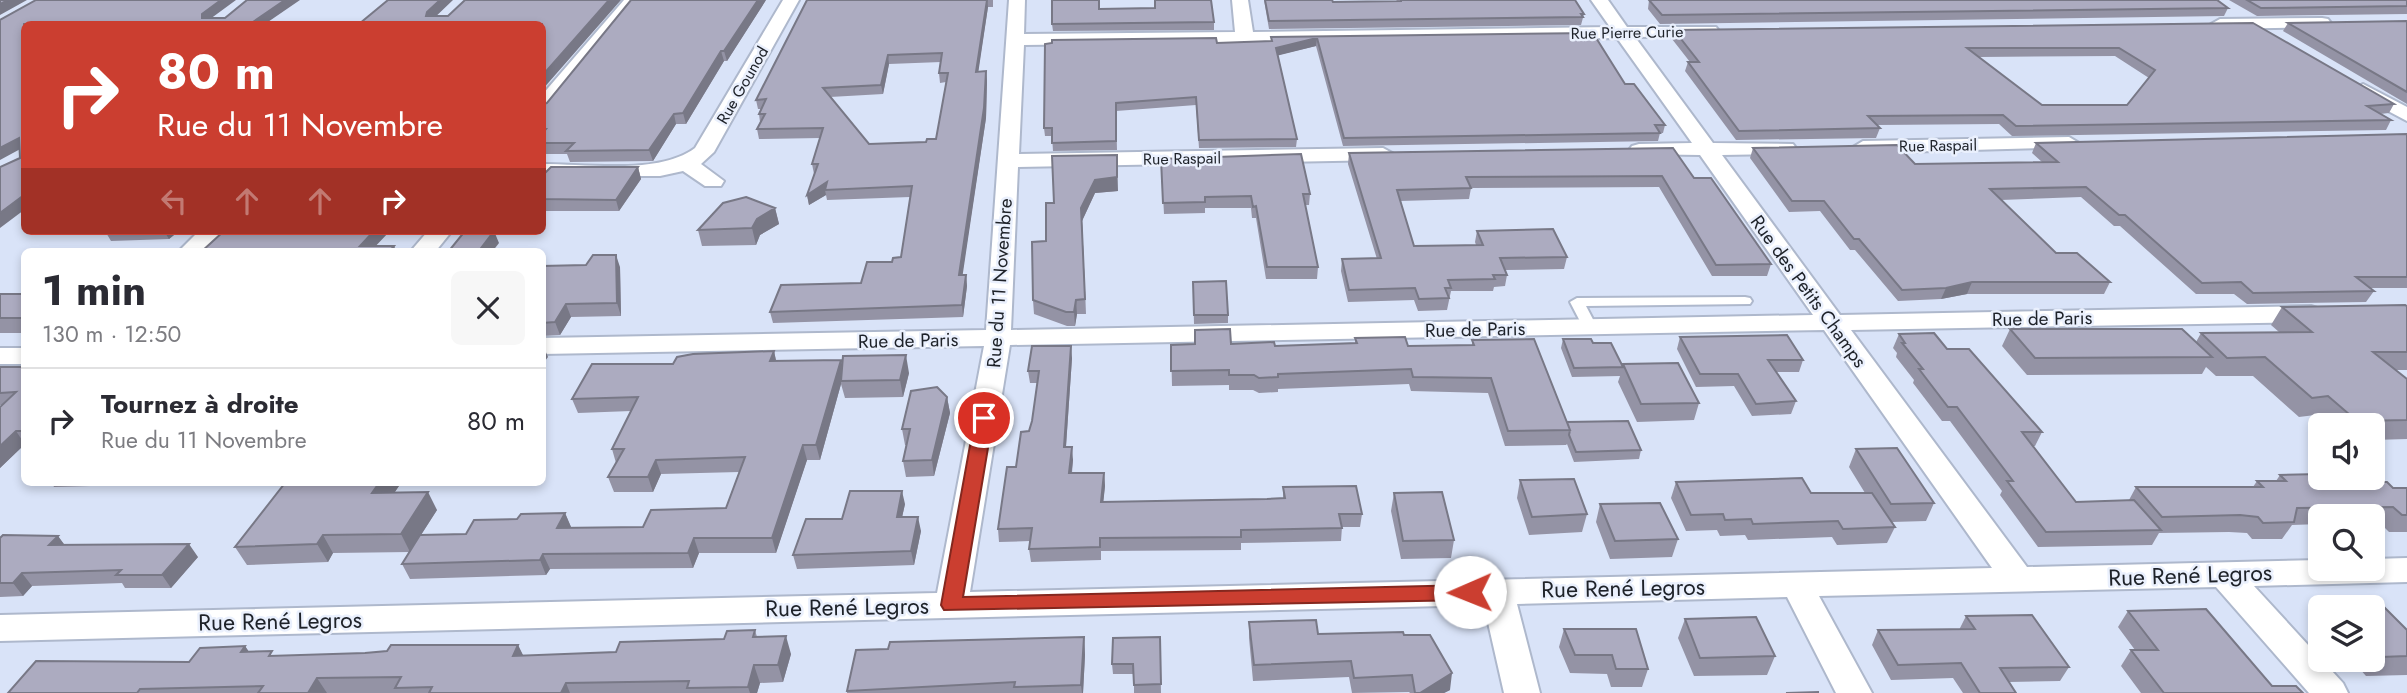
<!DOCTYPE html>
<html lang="fr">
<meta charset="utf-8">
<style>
body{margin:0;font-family:Jost,sans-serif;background:#f7f7f7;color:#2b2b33;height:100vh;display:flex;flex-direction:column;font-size:26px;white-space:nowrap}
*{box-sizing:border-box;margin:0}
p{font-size:23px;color:#7c7c81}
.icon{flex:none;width:38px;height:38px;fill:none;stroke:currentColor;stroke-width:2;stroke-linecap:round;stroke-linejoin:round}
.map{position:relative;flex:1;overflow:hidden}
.sheet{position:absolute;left:21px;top:248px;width:525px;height:238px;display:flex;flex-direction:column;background:#fff;border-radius:10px;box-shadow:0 4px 10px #0003}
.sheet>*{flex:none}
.guide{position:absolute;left:21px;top:21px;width:525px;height:214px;border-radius:10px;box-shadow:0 4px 10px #0003;background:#cb3e30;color:#fff;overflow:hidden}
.fabs{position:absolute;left:2308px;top:413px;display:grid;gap:14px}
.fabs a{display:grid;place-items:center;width:77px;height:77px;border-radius:10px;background:#fff;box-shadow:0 4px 10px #0003;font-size:35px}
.pin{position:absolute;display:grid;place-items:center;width:60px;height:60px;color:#fff;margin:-30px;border:4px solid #fff;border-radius:50%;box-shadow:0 2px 7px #0007}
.me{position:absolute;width:77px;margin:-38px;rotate:269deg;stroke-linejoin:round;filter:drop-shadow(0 0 5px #0008)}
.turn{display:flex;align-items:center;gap:24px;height:147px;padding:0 21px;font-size:32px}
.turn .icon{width:91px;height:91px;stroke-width:2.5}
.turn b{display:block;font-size:49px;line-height:60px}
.lanes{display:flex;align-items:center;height:66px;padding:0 21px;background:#0003;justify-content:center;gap:35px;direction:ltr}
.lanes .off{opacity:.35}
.round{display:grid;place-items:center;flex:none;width:74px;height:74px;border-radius:10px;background:#f7f7f7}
.headline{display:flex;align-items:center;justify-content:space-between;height:119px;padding:0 21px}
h1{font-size:42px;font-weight:700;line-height:52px}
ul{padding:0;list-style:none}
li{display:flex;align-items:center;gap:21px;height:105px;padding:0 21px;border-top:2px solid #e1e1e2}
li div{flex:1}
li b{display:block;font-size:26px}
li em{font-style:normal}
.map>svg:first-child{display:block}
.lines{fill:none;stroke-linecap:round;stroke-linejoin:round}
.service-casing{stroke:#aeb8cc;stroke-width:4}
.minor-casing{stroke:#aeb8cc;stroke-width:4}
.service{fill:#fff;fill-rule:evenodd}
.minor{fill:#fff;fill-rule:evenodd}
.wall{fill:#9493a5;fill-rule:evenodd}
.shaded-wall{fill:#787886}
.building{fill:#acabc0;stroke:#787886;stroke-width:2;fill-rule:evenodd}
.route{fill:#cb3e30;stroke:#84281f;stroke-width:2}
.labels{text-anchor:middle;stroke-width:5;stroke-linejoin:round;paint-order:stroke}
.far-street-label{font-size:16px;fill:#1e2229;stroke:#eaf0fd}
.street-label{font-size:19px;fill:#1e2229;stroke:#eaf0fd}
.near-street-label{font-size:23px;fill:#1e2229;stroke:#eaf0fd}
</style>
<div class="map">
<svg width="2407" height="693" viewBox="0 0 2407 693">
<rect width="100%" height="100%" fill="#d9e3f8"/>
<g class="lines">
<defs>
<path id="service" d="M1745 297 1750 298 1752 301 1750 304 1586 306 1597 327 1590 331 1583 327 1570 302 1577 298Z"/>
<path id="minor" d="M624 0H641L549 112 542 114V95Z
M783 0H799L714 152 701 164 724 181 721 186H705L683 171 660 176H542V164C587 164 659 175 695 148Z
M1009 0H1025L1024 34 1235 32 1232 0H1248L1253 32 1610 27 1591 0H1608L1627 27H1716L1719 31 1710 36 1635 37 1713 143 1793 144 1796 148 1793 152 1786 154 1722 155 1840 315 2311 306 2320 309 2324 314 2320 319 2311 322 1851 330 2027 567 2320 560V569H2373V559L2407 558V582L2254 586 2343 683 2348 693H2309L2216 587 1819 596 1872 693H1836L1787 597 1517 604 1540 693H1504L1484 605 0 641V615L937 593 984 346 542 354V338L986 330ZM1617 38 1692 143 1639 144 1632 146 1629 150 1632 154 1700 155 1813 315 1011 330 1018 167 1383 160 1394 154 1383 148 1019 154 1024 45ZM1824 330 1992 568 970 592 1010 345Z
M2322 18 2328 19 2331 23 2328 27 2220 29 2211 24 2220 19Z
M2363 84 2407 107V121L2356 94 2353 90Z
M2069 137 2079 143 2076 147 1863 153 1853 147 1863 141Z
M199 231H225L204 252H178Z
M428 231H452L435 252H410Z
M0 348H24V364H0Z"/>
</defs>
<use href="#service" class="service-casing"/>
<use href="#minor" class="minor-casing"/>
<use href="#service" class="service"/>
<use href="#minor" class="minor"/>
</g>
<path class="wall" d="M766 0 727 61H724L686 124H676L653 161 570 162 567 154H542V105Z
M807 0H993V7H988L978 71H986L987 81 986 118 962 275H966L967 286 963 317 773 323 770 312 861 283 892 262 901 257 910 197 827 200 826 195 809 205 807 195 814 174 812 164 820 138 759 139 757 129 760 122 759 114 761 109H758L756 100ZM941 62 939 73 940 83 946 82 936 139 926 142 869 144 830 97 883 94 889 64Z
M1264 0H1332L1333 2 1397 1 1396 0H1576V2L1584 14 1581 25 1269 29Z
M1649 0 2228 8 2224 16 1660 24 1648 9Z
M2229 0H2407V14L2257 16Z
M2407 21V104L2283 31 2288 23Z
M1214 22V30L1053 31 1052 24Z
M2253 23 2394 104 2389 113 2380 114 2391 120 2386 130 2012 136 1999 124 1877 125 1880 128 1876 138 1736 140 1685 71 1688 62H1690L1672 39 1674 30ZM2115 56 2149 78 2127 105H2042L1979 57Z
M1593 33 1625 84 1665 125 1663 133H1660L1658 141 1343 146 1316 46 1278 55 1297 139 1296 147 1199 148 1196 105 1116 111 1117 150 1053 151 1052 136H1045L1044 128 1217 43 1271 41V37Z
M2407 134V288H2371L2374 291 2366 302 2247 304 2234 294H2196L2120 226H2114L2081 197 2001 200 2056 253 2110 282 2104 294H1967L1941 299 1898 301 1855 250H1850L1820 211 1789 212 1750 158 1753 148 1915 164 2042 162 2032 153 2036 143Z
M1349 153 1694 178 1771 264 1767 276H1712L1659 187 1471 188 1469 199 1400 201 1414 246 1476 245 1475 242 1477 231 1567 257 1564 269 1505 270 1507 275 1505 286 1494 287 1493 291H1451L1447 310 1418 311 1414 300 1348 302 1341 271 1342 259H1377L1348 164Z
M1052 156 1118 191 1095 193 1082 221 1086 314H1077L1075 326H1067L1034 314 1033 300 1054 203Z
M1161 159 1310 194 1309 205H1305L1318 267 1317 279H1266L1256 218H1252L1251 208H1205V213L1164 214Z
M638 167 641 179 619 211H542V176Z
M775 208 779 224 760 235 756 245 702 246 698 230Z
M105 231H179L169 239 111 241Z
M542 266 620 267 621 316 571 317 560 335 542 336Z
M1193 282 1228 315V323L1194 324Z
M0 294H24V333H0Z
M2407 306V370H2396L2407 379V439L2373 440V425H2327L2315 415 2299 417 2253 376H2216L2206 367 2202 374 2027 375 2002 346 2010 329 2196 342 2201 333 2279 332 2271 325 2282 307Z
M1899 334 1947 349 2042 432 2035 446H2033L2076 502 2129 500 2136 487H2253L2257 481H2276L2280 475 2366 482 2393 488H2407V532H2389L2381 524H2373V516H2320V524L2292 525 2282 539H2252L2247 533 2229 532 2159 533 2152 545 2038 547 2000 495 2002 491 1950 421H1942L1913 383 1914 380 1896 357 1897 353 1893 348Z
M1680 337 1803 360 1799 372H1776L1796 401 1791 414 1752 416 1734 386 1696 387 1677 349Z
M1355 338 1408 346 1472 345V340L1567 422 1641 450 1639 459 1574 462 1567 444 1566 445 1505 446 1488 393 1411 391 1409 384 1278 389V392L1259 393 1253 390H1229V385L1172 386 1171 345 1231 344 1275 346 1355 343Z
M1563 339 1593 343 1622 366 1699 403 1694 420 1637 422 1618 382 1620 376 1572 377 1561 348Z
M774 351 776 361 841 360 842 364 909 373 903 397 845 398 841 384 820 460H807L776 553H699L693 568 550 569 546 575 410 579 402 564 410 552 333 553 328 562 247 565 235 547 285 483H401L394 493 437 510 421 535 466 534 517 519 565 513 571 527H643L726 508 739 472 661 474 653 492H614L608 477 616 463 612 449 631 411 578 413 572 399 673 364Z
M1072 358 1066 447 1073 460 1072 473H1104L1105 486 1103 502 1267 499 1283 498V487L1362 514 1360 527H1342L1341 541 1241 543V550L1101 551V560L1031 562 1029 549 1030 541 999 542 998 529 1016 467 1032 421 1037 383H1030L1028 371Z
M0 367H24V445L0 468V407L2 405H0Z
M947 397 950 413 934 476 906 477 903 461 906 445H905L902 429Z
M1856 449 1934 503 1926 521 1892 522 1895 527 1887 543 1837 545 1832 537 1748 540 1745 535 1720 536 1717 530 1686 531 1671 498 1676 482 1811 493H1865L1849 467Z
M1520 480 1587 514 1582 532 1529 535 1517 498Z
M52 483H129L127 485 54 487Z
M1394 493 1454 540 1451 558 1401 559 1391 511Z
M905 504 902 517 921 531 914 565 797 569 793 555 842 519Z
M1600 504 1678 539 1672 557 1610 559 1596 522Z
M58 536 64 545 198 557 171 588H125L122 583 32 586 23 596 0 597V538Z
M2374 597 2407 630V675L2366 676 2352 660H2373V607H2320V625L2313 617 2327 599Z
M2128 611 2272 686 2303 693H2141L2121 666 2131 650H2135L2118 627Z
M1966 616 2069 667 2060 681 2009 682 2016 693H1963L1953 678 1891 680 1872 645 1878 630H1959Z
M1685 619 1775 656 1767 675 1694 676 1678 638Z
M1249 622 1318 634 1404 635 1450 690 1444 693H1410L1409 692 1352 693 1349 677 1253 681 1249 638Z
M1564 629 1648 669 1642 687H1611L1607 674 1570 673 1559 647Z
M755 630 757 637 791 654 783 682 760 683 757 693H8L189 662 245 646 249 652 275 656 365 653 518 645 523 656 616 652 724 639Z
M1084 637 1085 655 1083 693H847V691L888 649Z
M1160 637 1161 693H1134V674H1113L1112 664Z"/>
<path class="shaded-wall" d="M8 0H27L0 15V4Z
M221 0H236L206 22 202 18V14Z
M285 0H300L265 24H250Z
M440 0H453L430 22 426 16 427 12Z
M609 0H621L542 90V76Z
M758 0H766L727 61 724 51Z
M987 0 988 7 977 81 976 72Z
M1317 38 1316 46 1276 56V48Z
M721 51 724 61 686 124 683 113Z
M888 55 889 64 883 94 881 85Z
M986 71 987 81 986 118 961 286 959 275Z
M674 114 676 124 653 161 649 150Z
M19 138 24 147 0 160V148Z
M1117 155 1118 191 1095 193 1082 221 1086 314 1081 208 1095 180Z
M638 167 641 179 619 211 616 200Z
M827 182 825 190 826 195 809 205 807 195Z
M24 195V210L0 228V213Z
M775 208 779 224 760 235 756 245 752 228 757 219Z
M164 231H179L169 239Z
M374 231H390L370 252 360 246Z
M494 231 499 243 492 252H478Z
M394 246 397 252H389Z
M616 255 620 267 621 316 617 303Z
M966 275 967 286 963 317 962 305Z
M1972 282 1967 294 1941 299 1946 288Z
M1076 300 1077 314 1075 326 1074 312Z
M566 304 571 317 560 335 555 322Z
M542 343 548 357 542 365Z
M1071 346 1072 358 1065 460 1064 447Z
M774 351 777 365 770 361Z
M906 355 909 373 903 397 900 380Z
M841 360 844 374 841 381V384L820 460 816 445Z
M947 397 950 413 934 476 932 460Z
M16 431 24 443V445L0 468V446Z
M803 445 807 460 776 553 772 538Z
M1072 447 1073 460 1070 486 1069 473Z
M656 460 661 474 653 492 648 477Z
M1104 473 1105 486 1102 515 1101 502Z
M379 483H401L382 511 372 493Z
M902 491 905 504 899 531 897 517Z
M428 492 437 510 410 552 401 534Z
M565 513 571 527 557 528Z
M918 517 921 531 914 565 911 551Z
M323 535 333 553 328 562 317 544Z
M58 536 67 548 49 545Z
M694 538 699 553 693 568 688 553Z
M189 544 198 557 171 588 162 575Z
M543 554 550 569 546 575 540 560Z
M22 573 32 586 23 596 13 583Z
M786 636 791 654 783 682 778 665Z
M1084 637 1085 655 1083 693H1082L1081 685Z
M518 645 527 663 513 656Z
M245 646 257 664 241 652Z
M754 665 760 683 757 693H750L748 687Z
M1452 673 1450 690 1444 693H1420Z
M317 678 327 693H308Z
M566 683 570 693H561Z"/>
<path class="building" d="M0 0H8L0 4Z
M36 0H221L202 14V18H225L247 0H285L250 24H266H24V195L0 213V167L20 158 19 138 0 148V20Z
M388 0H440L427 12 426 16H448L465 0H609L542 76V24H359Z
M631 0H758L724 51H721L683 113 674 114 649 150 566 151 574 143H542V134L546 129H542V105L547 103Z
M807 0H987L976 72 986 71 984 108 959 275H966L962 305 770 312 781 285 861 283 867 262H892L893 258 901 257 912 186 825 190 827 182 807 195 818 164H812L823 128 757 129 765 114H759L766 99 756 100ZM942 53 939 73H948L936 139H927L926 142 869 144 823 88 881 85 888 55Z
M1052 0H1099V9L1155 8V0H1211L1214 22 1052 24Z
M1265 0H1332L1333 2 1401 1V0H1575L1584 14H1581L1583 17 1269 21Z
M1649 0H2217L2228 8 1662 15Z
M2247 0H2407V6L2261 8Z
M2407 21V92L2288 23Z
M2253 23 2394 104 2367 106 2391 120 2016 126 2003 115 1868 116 1880 128 1739 131 1688 62H1699L1674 30ZM1967 48H2119L2155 70 2127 105H2042Z
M1593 33 1625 84H1634L1665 125H1655L1660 133 1344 138 1317 38 1276 48 1297 139 1199 140 1196 97 1116 103V141L1052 143V128H1044L1045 44 1052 43V40L1216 38 1217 43 1272 41 1271 37Z
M2407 134V277H2356L2374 291 2253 293 2241 282 2202 283 2125 215H2119L2086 187 1990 189 2056 253H2077L2110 282H1972L1946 288 1902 290 1859 239H1854L1824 201H1792L1753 148 1897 145 1915 164 2058 162 2036 143Z
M1673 148 1694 178H1711L1771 264 1716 265 1662 176 1466 177 1471 188 1397 190 1414 246 1483 245 1477 231 1553 229 1567 257 1500 258 1507 275H1493L1495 279 1448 280 1451 288H1445L1449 298 1419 299 1415 288 1349 290 1342 259 1381 258 1349 153Z
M1301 154 1310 194H1303L1318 267H1267L1256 206 1253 207 1251 196 1205 197V202L1163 203 1161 159Z
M1117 155V177L1095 180 1081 208 1085 299 1076 300 1074 312H1066L1033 300 1032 242 1046 241V203H1054L1052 156Z
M551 167H638L616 200 542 199V176Z
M746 197 775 208 757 219 752 228 698 230 723 203Z
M224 231H374L360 246H394L389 252H201Z
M465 231H494L478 252H448Z
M593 255H616L617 303 566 304 555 322 542 323V266L586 265Z
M1226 281 1228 315H1194L1193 282Z
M0 294H24V318H0Z
M2405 305 2407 306V352H2373L2407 379V420L2357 421 2328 396 2312 398 2265 357 2227 358 2201 333 2312 332 2282 307Z
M1230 329 1231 344 1274 342 1275 346 1357 343 1355 338 1405 337 1408 346 1474 345 1472 340 1534 339 1570 430 1508 431 1491 378 1413 377 1411 369 1278 374V377L1259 378 1254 375H1229V370L1171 371V345L1195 344V330Z
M2010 329H2182L2212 357 2035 358Z
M1934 333 1947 349H1969L2042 432H2022L2076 502 2134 500 2161 530 2046 532 2007 481H2013L1957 407H1948L1919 369H1923L1902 343H1905L1899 334Z
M1787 335 1803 360H1768L1796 401 1756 404 1738 374H1700L1680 337Z
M1563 339H1591L1593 343H1611L1623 367 1574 368Z
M1032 346H1071L1064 447H1072L1069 473H1104L1101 502 1267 499 1285 498 1283 487 1356 486 1362 514H1339L1342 528 1241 530V537L1100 538V547L1029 549 1032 528 998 529 1007 467H1016L1021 432 1029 431 1032 421 1039 371H1028Z
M774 351 770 361 841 360 816 445H803L772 538H694L688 553 543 554 540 560 402 564 420 535 466 534 474 520 517 519 521 514 565 513 557 528 643 527 651 510 726 508 745 457 656 460 648 477H608L624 449H612L638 397 572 399 592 364H673L677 357 693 354Z
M906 355 900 380 841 381 843 356Z
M1678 363 1699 403 1641 404 1623 364Z
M0 367H24V431H16L0 446V407L16 392 0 393Z
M937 387 947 397 932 460 903 461 910 429H902L911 391Z
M1628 421 1641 450 1576 452 1569 435 1570 430 1567 422Z
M1897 448 1934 503 1891 504 1856 449Z
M2320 474V478H2361L2366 482H2387L2393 488H2407V515H2402L2393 507 2297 508 2294 522 2263 523 2258 517 2240 515 2162 517 2136 487H2263L2257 481H2286L2280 475Z
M1802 478 1811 493H1872L1895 527 1843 529 1838 521 1753 524 1751 519 1725 520 1723 514 1691 515 1676 482Z
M1574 479 1587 514 1532 517 1520 480Z
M285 483H379L372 493 428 492 401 534 323 535 317 544 235 547Z
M850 491H902L897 517H918L911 551 793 555 806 519H842Z
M1442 492 1454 540 1403 541 1394 493Z
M1660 503 1678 539 1615 541 1600 504Z
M3 535 58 536 49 545 189 544 162 575H116L121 570 22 573 13 583H0V538Z
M2374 597 2407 630V656L2381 657 2373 648V607H2335L2327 599Z
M2206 609 2272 686H2296L2303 693H2164L2131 650H2158L2128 611Z
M2032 615 2069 667 2000 668 2016 693H1980L1961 663 1898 665 1878 630 1975 629 1966 616Z
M1756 617 1775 656 1700 658 1685 619Z
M1316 620 1318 634 1403 632 1404 635H1430L1452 673 1420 693H1415L1412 675 1354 678 1351 661 1254 665 1249 622Z
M1564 629H1636L1648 669H1616L1612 655H1575Z
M755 630 753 637 786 636 778 665H754L748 687 687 688 689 681 566 683 561 693H429L432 687 395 688 401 677 317 678 308 693H258L263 686 140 689 137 693H8L36 661 189 662 200 648 245 646 241 652 272 651 269 656 365 653 387 651 391 645H518L513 656 616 652 620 642 724 639 727 631Z
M1084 637 1081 685 1014 687 1015 682 847 691 856 650 888 649 890 642Z
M1160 637 1161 684 1134 685 1133 664H1112L1113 638Z
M1818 692V693H1786Z"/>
<path class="route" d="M984 413 993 418 963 597 1470 585 1477 587 1480 592 1477 597 1470 600 944 610 941 605 975 418Z"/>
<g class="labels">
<g class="far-street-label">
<text transform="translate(1627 32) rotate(-1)" y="6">Rue Pierre Curie</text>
<text transform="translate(742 85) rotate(-60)" y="6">Rue Gounod</text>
<text transform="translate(1938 145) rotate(-1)" y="6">Rue Raspail</text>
<text transform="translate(1182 158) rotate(-1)" y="6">Rue Raspail</text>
</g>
<g class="street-label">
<text transform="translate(999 283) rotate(-86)" y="7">Rue du 11 Novembre</text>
<text transform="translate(1809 291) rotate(54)" y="7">Rue des Petits Champs</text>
<text transform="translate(2042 318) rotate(-1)" y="7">Rue de Paris</text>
<text transform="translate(1475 329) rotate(-1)" y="7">Rue de Paris</text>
<text transform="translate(908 340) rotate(-1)" y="7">Rue de Paris</text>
</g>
<g class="near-street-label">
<text transform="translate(2190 575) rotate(-2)" y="8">Rue René Legros</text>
<text transform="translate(1623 588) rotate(-1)" y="8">Rue René Legros</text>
<text transform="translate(847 607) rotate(-1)" y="8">Rue René Legros</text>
<text transform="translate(280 621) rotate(-1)" y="8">Rue René Legros</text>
</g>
</g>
</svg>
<div class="fabs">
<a><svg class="icon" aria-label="sound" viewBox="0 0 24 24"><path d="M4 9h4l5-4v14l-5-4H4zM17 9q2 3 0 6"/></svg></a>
<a><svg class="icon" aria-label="search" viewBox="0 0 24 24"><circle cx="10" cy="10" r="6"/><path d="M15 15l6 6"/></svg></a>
<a><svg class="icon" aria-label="layers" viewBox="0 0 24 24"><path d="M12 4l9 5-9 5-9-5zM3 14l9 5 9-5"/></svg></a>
</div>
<div class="pin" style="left:984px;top:418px;background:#d93025"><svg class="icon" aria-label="arrive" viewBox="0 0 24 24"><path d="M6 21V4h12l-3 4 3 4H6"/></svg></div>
<svg class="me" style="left:1470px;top:592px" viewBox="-20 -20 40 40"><circle r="19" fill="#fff"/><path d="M0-13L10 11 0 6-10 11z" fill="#cb3e30"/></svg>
<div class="guide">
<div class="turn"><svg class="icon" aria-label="right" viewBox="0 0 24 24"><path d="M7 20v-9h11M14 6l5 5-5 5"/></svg><div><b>80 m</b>Rue du 11 Novembre</div></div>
<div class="lanes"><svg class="icon off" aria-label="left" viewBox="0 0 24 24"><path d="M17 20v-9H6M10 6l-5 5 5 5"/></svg><svg class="icon off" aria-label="ahead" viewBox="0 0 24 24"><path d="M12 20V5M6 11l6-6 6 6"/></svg><svg class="icon off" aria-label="ahead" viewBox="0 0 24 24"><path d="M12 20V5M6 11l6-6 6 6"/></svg><svg class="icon" aria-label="right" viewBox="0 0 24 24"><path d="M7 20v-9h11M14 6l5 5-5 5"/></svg></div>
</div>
<section class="sheet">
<div class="headline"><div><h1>1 min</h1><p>130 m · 12:50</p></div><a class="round"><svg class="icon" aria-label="close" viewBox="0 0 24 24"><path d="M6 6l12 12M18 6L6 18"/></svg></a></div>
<ul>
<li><svg class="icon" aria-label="right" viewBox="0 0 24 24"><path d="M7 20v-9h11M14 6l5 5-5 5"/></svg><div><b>Tournez à droite</b><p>Rue du 11 Novembre</p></div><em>80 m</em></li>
</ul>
</section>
</div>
